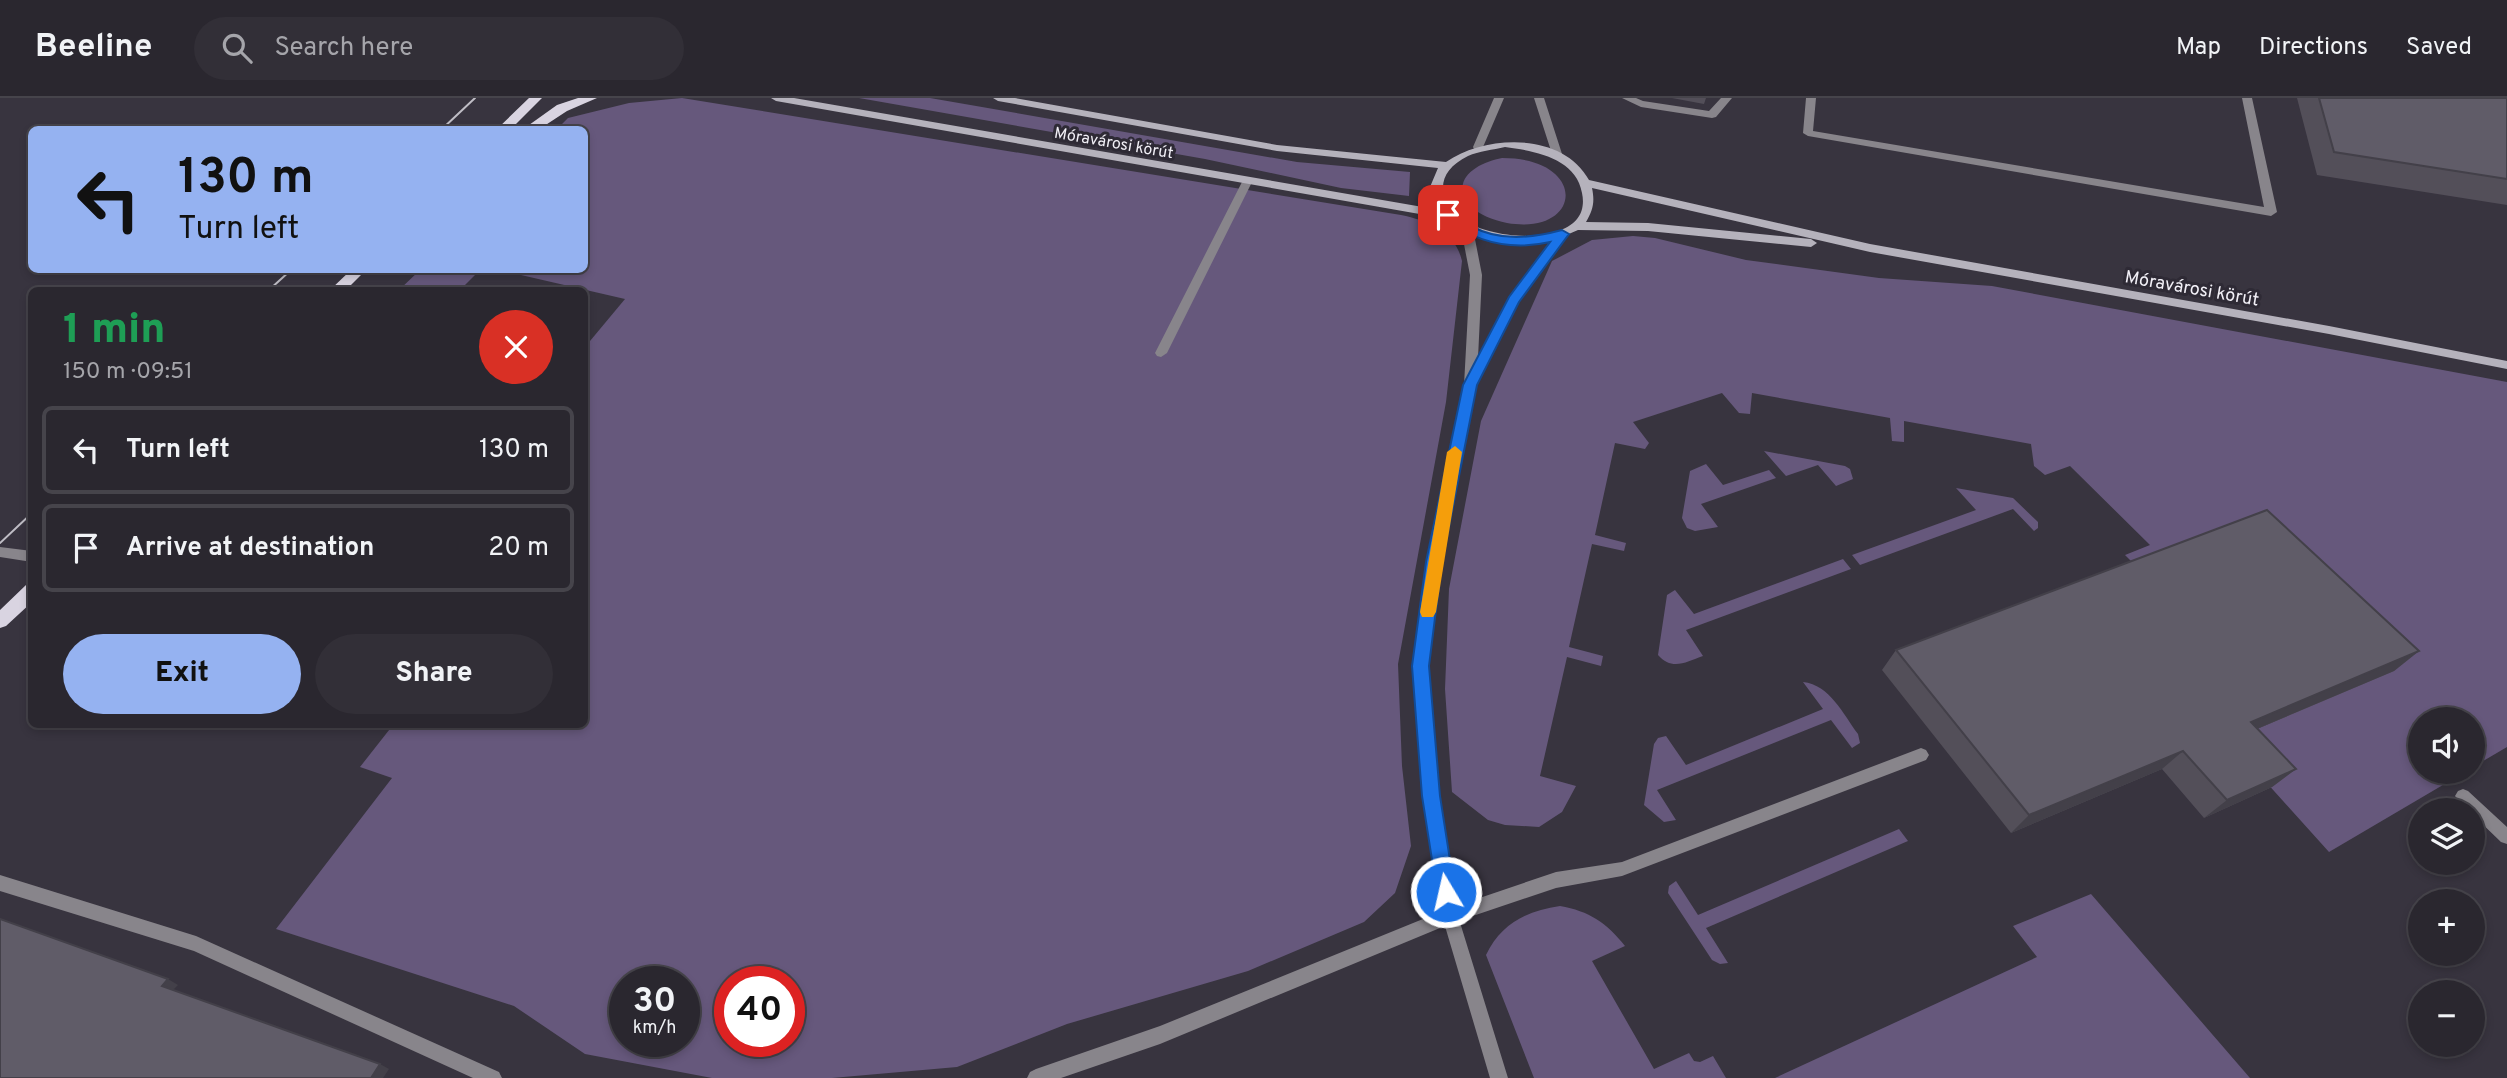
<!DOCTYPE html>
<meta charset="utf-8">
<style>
body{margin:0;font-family:Overpass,sans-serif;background:#322f37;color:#f1f3f6;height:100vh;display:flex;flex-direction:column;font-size:26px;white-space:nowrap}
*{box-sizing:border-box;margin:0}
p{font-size:23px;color:#a5a5aa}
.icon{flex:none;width:38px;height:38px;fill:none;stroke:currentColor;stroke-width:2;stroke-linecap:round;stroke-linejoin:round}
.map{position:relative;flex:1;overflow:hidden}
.details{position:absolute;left:28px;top:189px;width:560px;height:441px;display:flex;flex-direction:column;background:#2a272f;border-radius:10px;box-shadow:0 4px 10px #0003,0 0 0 2px #46444b}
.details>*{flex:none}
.top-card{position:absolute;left:28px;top:28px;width:560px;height:147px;border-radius:10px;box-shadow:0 4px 10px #0003,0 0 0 2px #46444b;background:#95b2f1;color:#111;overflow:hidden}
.buttons{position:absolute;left:2408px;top:609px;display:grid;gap:14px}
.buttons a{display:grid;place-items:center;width:77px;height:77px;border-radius:50%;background:#2a272f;box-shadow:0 4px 10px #0003,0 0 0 2px #46444b;font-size:35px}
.speed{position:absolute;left:609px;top:868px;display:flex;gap:14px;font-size:35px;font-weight:700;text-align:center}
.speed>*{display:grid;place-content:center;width:91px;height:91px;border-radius:50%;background:#2a272f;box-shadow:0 4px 10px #0003,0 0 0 2px #46444b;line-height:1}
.speed small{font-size:18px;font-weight:400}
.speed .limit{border:10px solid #d22;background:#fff;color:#111}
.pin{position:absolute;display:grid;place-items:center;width:60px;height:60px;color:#fff;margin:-30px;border-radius:14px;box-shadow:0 4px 10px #0006}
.me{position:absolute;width:77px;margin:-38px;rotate:351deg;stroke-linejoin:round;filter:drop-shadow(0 0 5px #0008)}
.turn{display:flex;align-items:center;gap:24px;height:147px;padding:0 35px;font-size:32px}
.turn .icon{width:91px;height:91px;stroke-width:2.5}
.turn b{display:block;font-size:49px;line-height:60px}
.round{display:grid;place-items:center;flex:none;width:74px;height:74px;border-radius:37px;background:#322f37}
.head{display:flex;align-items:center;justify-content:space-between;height:119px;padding:0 35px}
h1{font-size:42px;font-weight:800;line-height:52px;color:#1e9e55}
.primary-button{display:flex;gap:14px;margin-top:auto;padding:14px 35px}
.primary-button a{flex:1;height:80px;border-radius:42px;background:#95b2f1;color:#111;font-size:28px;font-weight:800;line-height:80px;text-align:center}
.primary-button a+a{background:#322f37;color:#f1f3f6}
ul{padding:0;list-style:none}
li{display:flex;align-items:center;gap:21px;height:88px;margin:0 14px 10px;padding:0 21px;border:4px solid #46444b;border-radius:10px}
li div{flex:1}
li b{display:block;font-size:26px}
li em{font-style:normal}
header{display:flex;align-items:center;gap:42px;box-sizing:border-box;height:98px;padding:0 35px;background:#2a272f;border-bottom:2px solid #46444b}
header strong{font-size:33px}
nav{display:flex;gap:38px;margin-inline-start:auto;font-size:24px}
.search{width:490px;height:63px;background:#322f37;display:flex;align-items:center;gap:18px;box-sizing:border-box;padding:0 24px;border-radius:38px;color:#a5a5aa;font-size:26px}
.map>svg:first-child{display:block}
.green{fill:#66587c;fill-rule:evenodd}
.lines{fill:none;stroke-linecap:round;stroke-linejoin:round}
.service{fill:#88858b;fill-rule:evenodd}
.minor{fill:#88858b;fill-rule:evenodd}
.tertiary{fill:#88858b;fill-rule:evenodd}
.secondary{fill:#b5b2bc;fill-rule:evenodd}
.primary{fill:#d9d4e1;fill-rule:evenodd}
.tram{stroke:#bfbdc5;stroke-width:2}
.wall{fill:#534f59}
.shaded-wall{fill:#434049}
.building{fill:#605c68;stroke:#434049;stroke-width:2}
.route{fill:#1a73e8;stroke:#114b97;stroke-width:2}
.slow{fill:#f59e0b}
.labels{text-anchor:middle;stroke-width:6;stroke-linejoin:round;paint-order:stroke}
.far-street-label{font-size:16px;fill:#f2f0f7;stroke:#2e2a35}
.street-label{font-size:18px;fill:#f2f0f7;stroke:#2e2a35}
</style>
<header>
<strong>Beeline</strong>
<div class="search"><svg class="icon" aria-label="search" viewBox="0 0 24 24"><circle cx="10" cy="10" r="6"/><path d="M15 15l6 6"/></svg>Search here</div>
<nav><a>Map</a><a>Directions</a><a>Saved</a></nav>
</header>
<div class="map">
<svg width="2507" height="980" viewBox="0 0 2507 980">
<rect width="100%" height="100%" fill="#38343f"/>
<path class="green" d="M682 0 1401 117C1429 123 1455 133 1462 163L1446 304 1398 566 1402 668 1411 748 1395 795 1364 824 1248 873 1067 926 957 969 832 980H712L585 956 514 908 276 831 392 680 360 669 393 627 584 626 585 249 625 201 499 172H584V32L557 31 568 20 629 5ZM625 884H684V943H625ZM730 884H789V943H730Z
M859 0H930L1297 64 1410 74 1409 98 1341 90 1205 61Z
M1502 60C1589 60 1583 138 1507 125 1493 122 1478 117 1469 106 1449 80 1480 64 1502 60Z
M1633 138 1655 140 1746 162 1879 180 1992 188 2507 284V649L2473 669V621H2420V674H2465L2329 754 2229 643 2393 572 2141 473 2125 457 2150 447 2070 368 2045 377 2034 368 2031 346 1904 323V344L1892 343 1890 320 1752 295 1750 316 1739 315 1722 295 1633 324 1649 345 1645 351 1615 345 1595 437 1626 445 1624 453 1592 446 1569 549 1603 558 1601 568 1567 559 1540 678 1576 688 1562 714 1539 729 1505 727 1488 722 1452 694 1445 591 1449 491 1481 323 1552 163 1592 142Z
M420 172H480L460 192H399Z
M1764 353 1845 368 1850 371 1853 381 1836 388 1818 367 1786 378Z
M1706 366 1723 387 1769 372 1776 380 1701 406 1718 429 1695 433 1687 430 1682 420 1690 373Z
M1956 390 2013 400 2038 424V430L2034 433 2013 411 1860 467 1852 457 1976 412Z
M1843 461 1851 471 1686 532 1703 558C1686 564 1672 573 1658 557L1667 497 1675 492 1694 516Z
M1803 584C1830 587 1843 616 1858 636L1860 645 1852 650 1831 622 1657 692 1676 722 1664 724 1644 707 1654 646 1658 640 1666 638 1686 667 1823 611Z
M1899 731 1908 743 1706 830 1728 865 1720 866 1712 862 1668 795 1669 788 1676 783 1698 817Z
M2091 796 2250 980H1775L2037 859 2013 828Z
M1560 808C1589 813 1607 825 1625 848L1592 863 1654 971 1689 955 1694 963 1700 964 1713 958 1726 980H1534L1486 857C1501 826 1526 813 1560 808Z"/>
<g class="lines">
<path class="service" d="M1494 0H1504L1483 49 1478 52 1474 51 1473 49Z
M1534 0H1544L1563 59 1562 61 1558 62 1553 59Z
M1622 0H1636L1643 3 1709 13 1721 0H1732L1716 19 1712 20 1641 9Z
M1806 0H1816L1813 33 2264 109 2242 0H2252L2277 114 2271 118 1808 38 1803 35Z
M1247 81 1252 84 1167 255 1161 259 1157 258 1155 255 1242 84Z
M0 449 32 453V464L0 459Z
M1921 650 1926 652 1929 657 1926 662 1622 778 1556 790 1452 825 1160 946 1061 980H1027L1030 974 1036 971 1160 928 1450 810 1556 774 1622 764Z
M0 777 196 838 499 974 502 980H473L194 853 0 793Z"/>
<path class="minor" d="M2463 691 2468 693 2507 729V746L2501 744 2473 717V712H2467L2455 698 2458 693Z"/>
<path class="tertiary" d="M1467 127 1473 131 1482 177 1478 260 1510 199 1558 133 1562 132 1568 136 1519 204 1476 285 1441 464 1427 568 1439 698 1458 818 1508 980H1490L1442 818 1423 698 1413 568 1427 464 1464 287 1470 177 1461 131Z"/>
<path class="secondary" d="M771 0H794L1440 112 1430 89 1438 70 1277 53 998 3 993 0H1015L1277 47 1446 64C1485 37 1562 33 1589 82L1870 146 2329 228 2507 263V271L2329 236 1870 154 1592 90C1595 104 1593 112 1586 124L1648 125 1811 141 1817 145 1811 149 1648 133 1578 132 1555 142 1518 146 1481 139 1455 127 1448 121 776 3ZM1505 49C1535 53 1576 60 1582 95 1584 104 1583 114 1577 121 1555 147 1486 140 1461 120 1435 99 1437 73 1468 58 1479 53 1493 52 1505 49Z"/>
<path class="primary" d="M529 0H542L510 32H496Z
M578 0H597L567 13 538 32H522L557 7Z
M351 172H366L346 192H330Z
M32 485V504L6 528 0 530V512L26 487Z"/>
<path class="tram" d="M441 32 475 0
M269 192 291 172
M0 445 32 415"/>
</g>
<path class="wall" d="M1672 0H1706L1704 6Z
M2297 0H2507V107L2317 77Z
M1896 552 2419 553 2394 573 2257 631 2296 671 2272 689 2204 720 2162 671 2011 735 1882 572Z"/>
<path class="shaded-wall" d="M2419 553 2394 573 2228 643 2251 624Z
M2183 653 2162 671 2011 735 2029 717Z
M2296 671 2272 689 2204 720 2227 702Z
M168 881 178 887 172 893 162 888Z
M380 966 389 971 383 980H371Z"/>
<path class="building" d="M2319 0H2507V81L2334 54Z
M2267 412 2419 553 2251 624 2296 671 2227 702 2183 653 2029 717 1896 552Z
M0 821 168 881 162 888 380 966 371 980H0Z"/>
<path class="route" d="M1448 113C1457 116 1463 123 1471 128 1500 144 1532 140 1562 132L1569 136 1519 204 1477 287 1442 464 1429 568 1440 698 1455 794 1453 800 1446 802 1440 800 1437 794 1422 698 1412 568 1426 464 1463 287 1509 199 1550 144C1511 153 1475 144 1443 120V114Z"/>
<path class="slow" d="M1455 348 1462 354 1436 514 1433 519H1422L1420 514 1447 354Z"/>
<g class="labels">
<g class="far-street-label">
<text transform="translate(1114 44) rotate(10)" y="6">Móravárosi körút</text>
</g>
<g class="street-label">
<text transform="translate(2192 190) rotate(10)" y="6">Móravárosi körút</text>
</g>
</g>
</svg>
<div class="buttons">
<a><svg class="icon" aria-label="sound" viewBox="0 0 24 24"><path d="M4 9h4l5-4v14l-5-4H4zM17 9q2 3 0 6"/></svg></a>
<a><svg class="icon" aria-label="layers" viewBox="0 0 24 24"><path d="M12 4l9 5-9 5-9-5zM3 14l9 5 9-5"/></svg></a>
<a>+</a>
<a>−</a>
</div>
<div class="speed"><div>30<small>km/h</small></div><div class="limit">40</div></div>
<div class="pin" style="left:1448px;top:117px;background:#d93025"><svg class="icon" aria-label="arrive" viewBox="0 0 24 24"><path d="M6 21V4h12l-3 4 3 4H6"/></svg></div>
<svg class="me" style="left:1446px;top:794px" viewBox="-20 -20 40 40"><circle r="17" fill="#1a73e8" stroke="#fff" stroke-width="3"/><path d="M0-11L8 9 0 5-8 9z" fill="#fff"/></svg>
<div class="top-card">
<div class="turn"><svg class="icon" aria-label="left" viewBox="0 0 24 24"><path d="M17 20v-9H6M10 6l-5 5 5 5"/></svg><div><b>130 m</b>Turn left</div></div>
</div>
<section class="details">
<div class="head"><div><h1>1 min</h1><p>150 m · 09:51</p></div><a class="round" style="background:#d93025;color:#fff"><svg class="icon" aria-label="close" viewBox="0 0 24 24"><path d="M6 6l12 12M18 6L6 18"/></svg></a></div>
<ul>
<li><svg class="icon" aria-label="left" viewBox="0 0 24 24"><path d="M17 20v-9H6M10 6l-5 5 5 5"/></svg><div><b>Turn left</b></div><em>130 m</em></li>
<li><svg class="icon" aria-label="arrive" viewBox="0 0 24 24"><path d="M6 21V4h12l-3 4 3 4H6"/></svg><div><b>Arrive at destination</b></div><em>20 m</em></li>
</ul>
<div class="primary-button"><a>Exit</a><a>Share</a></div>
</section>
</div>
